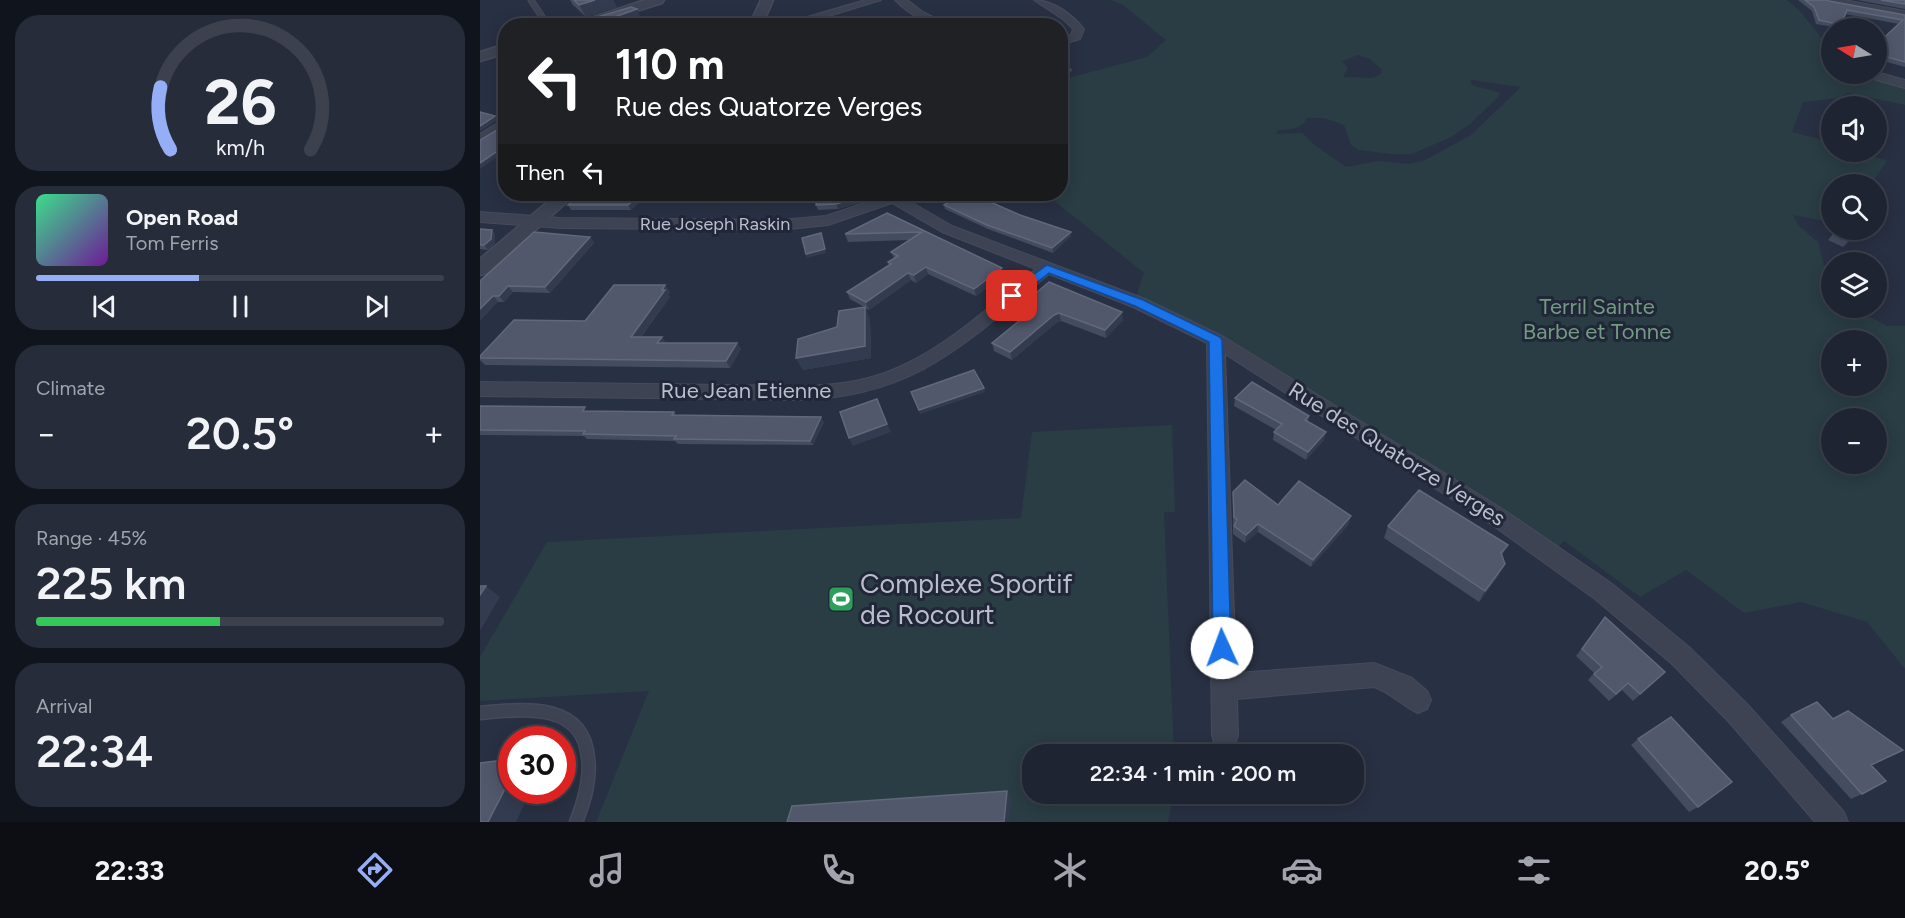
<!DOCTYPE html>
<html lang="en">
<head>
<meta charset="utf-8">
<style>
  :root { --surface:#1e2432; --page:#262c3a; --text:#f1f3f6; --muted:#a1a4ac; --line:#3c414d; --accent:#96aef5 }
  body { margin:0; font-family:Figtree,sans-serif; background:var(--page); color:var(--text); height:100vh; display:flex; flex-direction:column; font-size:22px; white-space:nowrap }
  * { box-sizing:border-box; margin:0 }
  p { font-size:20px; color:var(--muted) }
  .icon { flex:none; width:33px; height:33px; fill:none; stroke:currentColor; stroke-width:2; stroke-linecap:round; stroke-linejoin:round }
  .map { position:relative; flex:1; overflow:hidden }
  .sheet { display:flex; flex-direction:column; gap:15px; padding:15px; background:#10141c; width:480px }
  .sheet>* { flex:none }
  .guide { position:absolute; left:18px; top:18px; width:570px; height:183px; border-radius:24px; box-shadow:0 3px 15px #0003,0 0 0 2px var(--line); background:#202124; color:#fff; overflow:hidden }
  .needle { width:39px; rotate:281deg }
  .fabs { position:absolute; left:1341px; top:18px; display:grid; gap:12px }
  .fabs a { display:grid; place-items:center; width:66px; height:66px; border-radius:50%; background:var(--surface); box-shadow:0 3px 15px #0003,0 0 0 2px var(--line); font-size:30px }
  .speed { position:absolute; left:18px; top:726px; display:flex; gap:12px; font-size:30px; font-weight:700; text-align:center }
  .speed>* { display:grid; place-content:center; width:78px; height:78px; border-radius:50%; background:var(--surface); box-shadow:0 3px 15px #0003,0 0 0 2px var(--line); line-height:1 }
  .speed .limit { border:9px solid #d22; background:#fff; color:#111 }
  .pin { position:absolute; display:grid; place-items:center; width:51px; height:51px; color:#fff; margin:-26px; border-radius:12px; box-shadow:0 3px 9px #0006 }
  .me { position:absolute; width:66px; margin:-33px; rotate:358deg; stroke-linejoin:round; filter:drop-shadow(0 0 4px #0008) }
  .turn { display:flex; align-items:center; gap:21px; height:126px; padding:0 18px; font-size:27px }
  .turn .icon { width:78px; height:78px; stroke-width:2.5 }
  .turn b { display:block; font-size:42px; line-height:51px }
  .then { display:flex; align-items:center; height:57px; padding:0 18px; background:#0003; gap:12px; font-size:22px }
  .big { font-size:45px; font-weight:600; line-height:1.1 }
  .sheet .tile { flex:1; display:flex; flex-direction:column; justify-content:center; gap:9px; min-width:0; padding:0 21px; border-radius:24px; background:var(--page) }
  .sheet .dial { align-items:center; gap:0 }
  .dial svg { height:156px; overflow:visible; fill:none; stroke:var(--line); stroke-width:7; stroke-linecap:round; text-anchor:middle }
  .dial text { fill:var(--text); stroke:none }
  .song { display:flex; align-items:center; gap:18px }
  .cover { width:72px; height:72px; border-radius:9px; background:linear-gradient(135deg,hsl(150 70% 55%),hsl(280 70% 35%)) }
  .played { height:6px; border-radius:3px; background:linear-gradient(90deg,var(--accent) 40%,var(--line) 40%) }
  .keys { display:flex; justify-content:space-around; direction:ltr }
  .heat { display:flex; justify-content:space-between; align-items:center; font-size:33px; direction:ltr }
  .charge { height:9px; border-radius:4px; background:linear-gradient(90deg,#34c759 45%,var(--line) 0) }
  .trip { position:absolute; left:542px; top:744px; width:342px; height:60px; border-radius:24px; background:var(--surface); box-shadow:0 3px 15px #0003,0 0 0 2px var(--line); font-weight:600; line-height:60px; text-align:center }
  .tabs { display:flex; height:96px; justify-content:space-around; align-items:center; background:#0c0e14; color:var(--muted) }
  .tabs .icon { width:42px; height:42px }
  .tabs .selected { color:var(--accent) }
  .tabs b { font-size:27px; color:var(--text) }
  main { display:flex; flex:1; min-height:0 }
  .map>svg:first-child { display:block }
</style>
</head>
<body>
<main>
<section class="sheet">
<div class="tile dial"><svg viewBox="0 0 100 80">
<path d="M14 69A42 42 0 1 1 86 69"/>
<path d="M14 69A42 42 0 0 1 9 37" stroke="#96aef5"/>
<text x="50" y="56" font-size="32" font-weight="700">26</text>
<text x="50" y="72" font-size="11">km/h</text>
</svg></div>
<div class="tile">
<div class="song"><i class="cover"></i><div><b>Open Road</b><p>Tom Ferris</p></div></div>
<div class="played"></div>
<div class="keys"><svg class="icon" aria-label="previous" viewBox="0 0 24 24"><path d="M18 5L8 12l10 7zM5 5v14"/></svg><svg class="icon" aria-label="pause" viewBox="0 0 24 24"><path d="M8 5v14M16 5v14"/></svg><svg class="icon" aria-label="next" viewBox="0 0 24 24"><path d="M6 5l10 7-10 7zM19 5v14"/></svg></div>
</div>
<div class="tile"><p>Climate</p>
<div class="heat"><a>−</a><b class="big">20.5°</b><a>+</a></div>
</div>
<div class="tile"><p>Range · 45%</p><b class="big">225 km</b><div class="charge"></div></div>
<div class="tile"><p>Arrival</p><b class="big">22:34</b></div>
</section>
<div class="map">
<svg width="1425" height="822" viewBox="0 0 1425 822">
  <rect width="100%" height="100%" fill="#283043"/>
  <!-- green -->
  <path fill="#2a3d44" fill-rule="evenodd" d="M631,0H1307L1320,11L1351,50L1352,74H1387L1425,85V105L1368,93L1358,98L1323,102L1312,132L1351,142L1352,152H1381L1407,161L1391,184H1352L1351,222L1313,215L1318,225L1338,242L1347,276L1339,288L1351,295L1352,308H1373L1407,326H1425V669L1387,622L1321,602L1264,613L1206,570L1160,597L1084,541L1071,554L656,297L664,273L566,194H580L581,80L667,57L686,40L643,5ZM878,55L890,59L902,70L901,74L893,78L863,77L868,68L862,61ZM991,80L1041,87L991,135L943,161L929,164L898,161L866,167L832,143L822,133L797,134V131C809,128 821,131 827,118H844L864,125L871,145L878,150L911,154H932L971,137L989,125L1019,96L1020,93C1010,89 1001,89 991,84ZM1352,340H1396V386H1352ZM1352,418H1396V464H1352Z
    M692,425L695,512H684L694,754H552V794H694L688,822H116L169,691L0,701V657L67,542L541,518L552,432Z"/>
  <g fill="none" stroke-linecap="round" stroke-linejoin="round">
    <defs>
      <path id="service-far1" d="M51,0L68,26"/>
      <path id="service" d="M0,713C43,709 103,701 108,758C111,780 104,802 96,822"/>
      <path id="minor" d="M385,0H401L316,26H297Z
        M415,0H427L443,12L470,26C449,26 430,15 415,0Z
        M554,0C573,0 592,14 604,29L600,39L580,45V38L591,35L593,29L584,20Z
        M1342,0H1364L1425,11V17L1347,3Z
        M580,66L589,68L591,70L589,72L580,73Z
        M1400,73L1425,80V88L1396,80V74Z
        M26,118V128L0,144V134Z
        M400,194H417L472,226L665,299L742,336L1024,510L1131,583L1209,647L1267,704L1364,812L1368,822H1335L1249,722L1191,663L1115,599L1008,522L745,354L756,673L894,663L932,678L947,691L951,700L947,709L938,713C922,706 912,693 894,687L757,699L758,735L755,745L745,748L735,745L732,735L727,343L653,307L569,274C484,345 433,398 315,400L0,396V382L315,386C341,386 367,384 392,377C455,359 506,309 556,269L462,232L412,203L348,225L300,230L80,228L0,222V212L80,218L300,220L346,216L402,197Z"/>
      <path id="tertiary" d="M165,0H184L182,3L108,26H87Z
        M281,0H293L282,26H269Z
        M26,44V53L0,61V52Z
        M77,194H96L7,273L0,275V259Z"/>
    </defs>
    <!-- service-far1 casing -->
    <use href="#service-far1" stroke="#464b5c" stroke-width="7"/>
    <!-- service casing -->
    <use href="#service" stroke="#464b5c" stroke-width="15"/>
    <!-- minor casing -->
    <use href="#minor" stroke="#464b5c" stroke-width="2"/>
    <!-- tertiary casing -->
    <use href="#tertiary" stroke="#464b5c" stroke-width="3"/>
    <!-- service-far1 -->
    <use href="#service-far1" stroke="#3d4352" stroke-width="5"/>
    <!-- service -->
    <use href="#service" stroke="#3d4352" stroke-width="12"/>
    <!-- minor -->
    <use href="#minor" fill="#3d4352" fill-rule="evenodd"/>
    <!-- tertiary -->
    <use href="#tertiary" fill="#3d4352" fill-rule="evenodd"/>
  </g>
  <!-- wall -->
  <path fill="#444c60" d="M90,0H133L137,7L106,17L93,5Z
    M1318,0H1347L1349,1L1425,15V67L1396,59V45L1419,24L1365,14L1359,28L1336,24L1332,11Z
    M1377,0H1425V9Z
    M101,194H169L151,210H91L88,205Z
    M462,194H492L540,215L591,232V236L573,253L508,229L465,209L464,205L470,201Z
    M379,203L358,209L338,210L336,205Z
    M407,213L524,275L496,296L448,274L436,283L431,280L389,310L385,308L390,319L391,358L323,370L316,358L384,307L370,299L367,292L409,265L408,262L414,258L411,252L430,240L368,242L365,234Z
    M0,229L12,230L15,235V243L8,250L0,249Z
    M1356,230H1382L1380,233L1363,247L1348,240Z
    M110,237L114,243L70,293L33,292L24,302H18L0,281Z
    M185,285L190,292L188,294L190,297L161,337H182L186,343L261,349L250,368L5,365L0,360V356L105,321Z
    M544,303L643,320L626,338L581,321L576,323L532,360L514,351L512,343L549,312L545,311Z
    M755,398L829,416L828,422L844,440L826,460L793,440L794,432L796,430L754,406Z
    M0,406L108,411L194,412L196,415L344,422L333,445L198,444L195,441L107,439L104,436L0,435Z
    M753,492L798,505L869,524L831,567L778,532L765,543L753,534Z
    M908,526L1028,545L1022,555L1019,575L999,602L904,538Z
    M1125,617L1185,672L1153,701L1142,690L1129,701L1108,680L1114,673L1096,656Z
    M1311,715L1391,765L1382,794L1371,799L1301,722Z
    M1158,739L1218,807L1209,812L1151,745Z"/>
  <!-- shaded-wall -->
  <path fill="#333b50" d="M115,0H133L137,7L106,17L99,5Z
    M157,9L160,16L134,26H117L115,24Z
    M15,116L18,120L0,131V126Z
    M26,145V151L0,169V163Z
    M161,194H169L151,210L148,205Z
    M377,198L379,203L358,209L356,204Z
    M12,230L15,235V243L8,250L4,245Z
    M1381,230H1382L1380,233L1363,247L1370,239Z
    M591,232V236L573,253L572,248Z
    M341,233L346,253L327,258L326,254Z
    M110,237L114,243L70,293L65,287Z
    M446,267L448,274L436,283L434,275Z
    M522,268L524,275L496,296L494,289Z
    M428,273L431,280L389,310L386,302Z
    M185,285L190,292L188,294L190,297L156,343L151,337Z
    M28,286L33,292L24,302L19,296Z
    M13,296L18,302L0,321V309Z
    M385,307L390,319L391,358L323,370L316,358Z
    M642,312L643,320L626,338L625,330Z
    M579,313L581,321L576,323L532,360L530,352L574,315Z
    M182,337L187,344L177,343Z
    M257,343L261,349L250,368L246,361Z
    M504,388L505,392L440,414L439,410Z
    M397,399L411,432L373,446L369,438Z
    M341,417L344,422L333,445L330,441Z
    M846,432L844,440L826,460L828,452Z
    M871,516L869,524L831,567L833,560Z
    M778,524V532L765,543L766,535Z
    M1025,564L1019,575L999,602L1005,591Z
    M6,586L20,597L0,631V595Z
    M32,775V790H51L36,822H8Z
    M527,791L531,799L529,822H524Z"/>
  <!-- building -->
  <path fill="#51586c" stroke="#61687b" stroke-width="1.5" d="M94,0H115L99,5Z
    M1325,0H1347L1349,1L1425,15V62L1396,54V45L1423,20L1367,10L1361,25L1339,20L1334,7Z
    M1401,0H1425V4Z
    M151,7L157,9L115,24L111,19Z
    M26,49V61L21,50Z
    M0,112L15,116L0,126Z
    M26,119V145L0,163V140L24,126Z
    M101,194H161L148,205H88Z
    M337,194H374L377,198L356,204L336,205Z
    M465,194H492L540,215L591,232L572,248L507,225L464,205L472,200Z
    M407,213L522,268L494,289L446,267L434,275L428,273L386,302L367,292L411,264L408,262L418,256L411,252L442,232L365,234Z
    M0,229L12,230L11,239L4,245H0Z
    M1356,230H1381L1370,239L1354,232Z
    M54,232L110,237L65,287L28,286L19,296H13L0,309V281Z
    M341,233L345,249L326,254L322,238Z
    M569,282L642,312L625,330L579,313L574,315L530,352L512,343L555,308L544,303Z
    M134,285H185L182,290H185L151,337H182L177,343H257L246,361L0,358V356L34,320L105,321Z
    M385,307V346L316,358L318,339L357,327L359,311Z
    M494,370L504,388L439,410L431,392Z
    M772,382L829,416L825,420L846,432L828,452L794,432L802,424L755,398Z
    M397,399L407,424L369,438L360,412Z
    M0,406L105,407L103,411L194,412L192,415L341,417L330,441L194,439L196,436L103,434L105,431L0,430Z
    M765,480L798,505L819,481L871,516L833,560L778,524L766,535L754,526L757,520L754,517L753,492Z
    M939,490L1028,545L1021,553L1025,564L1005,591L908,526Z
    M0,586H6L0,595Z
    M1125,617L1185,672L1160,694L1148,683L1136,694L1114,674L1122,667L1102,649Z
    M1337,702L1353,719L1368,711L1423,750L1391,765L1406,781L1382,794L1311,715Z
    M1191,717L1252,782L1218,807L1158,739Z
    M32,759V775L8,822H0V763Z
    M527,791L524,822H307L312,806Z"/>
  <!-- route -->
  <path fill="#1a73e8" stroke="#114b97" stroke-width="1.5" d="M567,265L663,300L740,337L742,340L751,648L748,654L742,656L736,654L733,648L729,342L655,306L569,273L537,298H528V293Z"/>
  <!-- icons -->
  <defs>
    <symbol id="stadium-square" viewBox="-11 -11 22 22"><rect x="-9" y="-9" width="18" height="18" rx="4" fill="#2e9e5b" stroke="#212738"/><path d="M0-5a6.5 5 0 1 0 0 10a6.5 5 0 1 0 0-10ZM-3.5-1.8h7v3.6h-7Z" fill="#fff"/></symbol>
  </defs>
  <g fill-rule="evenodd">
    <use href="#stadium-square" x="346" y="584" width="30" height="30"/>
  </g>
  <g text-anchor="middle" dominant-baseline="central" stroke-width="6" stroke-linejoin="round" paint-order="stroke">
    <!-- far-street labels -->
    <g font-size="18" fill="#babecc" stroke="#212738">
      <text x="235" y="224">Rue Joseph Raskin</text>
    </g>
    <!-- park labels -->
    <g font-size="22" fill="#729c81" stroke="#212738">
      <text x="1117" y="306">Terril Sainte<tspan x="1117" dy="25">Barbe et Tonne</tspan></text>
    </g>
    <!-- street labels -->
    <g font-size="22" fill="#babecc" stroke="#212738">
      <text x="266" y="390">Rue Jean Etienne</text>
      <text transform="translate(917 454) rotate(32)">Rue des Quatorze Verges</text>
    </g>
    <!-- near-poi labels -->
    <g font-size="27" fill="#babecc" stroke="#212738" text-anchor="start">
      <text x="380" y="583">Complexe Sportif<tspan x="380" dy="31">de Rocourt</tspan></text>
    </g>
  </g>
</svg>
<div class="fabs">
<a><svg class="needle" viewBox="-14 -14 28 28"><path d="M0-13l5 13h-10z" fill="#e53935"/><path d="M0 13l5-13h-10z" fill="#a1a4ac"/></svg></a>
<a><svg class="icon" aria-label="sound" viewBox="0 0 24 24"><path d="M4 9h4l5-4v14l-5-4H4zM17 9q2 3 0 6"/></svg></a>
<a><svg class="icon" aria-label="search" viewBox="0 0 24 24"><circle cx="10" cy="10" r="6"/><path d="M15 15l6 6"/></svg></a>
<a><svg class="icon" aria-label="layers" viewBox="0 0 24 24"><path d="M12 4l9 5-9 5-9-5zM3 14l9 5 9-5"/></svg></a>
<a>+</a>
<a>−</a>
</div>
<div class="speed"><div class="limit">30</div></div>
<div class="pin" style="left:532px;top:296px;background:#d93025"><svg class="icon" aria-label="arrive" viewBox="0 0 24 24"><path d="M6 21V4h12l-3 4 3 4H6"/></svg></div>
<svg class="me" style="left:742px;top:648px" viewBox="-20 -20 40 40"><circle r="19" fill="#fff"/><path d="M0-13L10 11 0 6-10 11z" fill="#1a73e8"/></svg>
<div class="trip">22:34 · 1 min · 200 m</div>
<div class="guide">
<div class="turn"><svg class="icon" aria-label="left" viewBox="0 0 24 24"><path d="M17 20v-9H6M10 6l-5 5 5 5"/></svg><div><b>110 m</b>Rue des Quatorze Verges</div></div>
<div class="then">Then<svg class="icon" aria-label="left" viewBox="0 0 24 24"><path d="M17 20v-9H6M10 6l-5 5 5 5"/></svg></div>
</div>
</div>
</main>
<nav class="tabs">
<b>22:33</b>
<svg class="icon selected" aria-label="directions" viewBox="0 0 24 24"><path d="M12 3l9 9-9 9-9-9zM9 14v-3h6M13 9l2 2-2 2"/></svg>
<svg class="icon" aria-label="music" viewBox="0 0 24 24"><path d="M9 18V5l10-2v13"/><circle cx="6" cy="18" r="3"/><circle cx="16" cy="16" r="3"/></svg>
<svg class="icon" aria-label="phone" viewBox="0 0 24 24"><path d="M5 4h4l2 5-3 2q2 4 5 5l2-3 5 2v4C11 20 4 13 5 4z"/></svg>
<svg class="icon" aria-label="climate" viewBox="0 0 24 24"><path d="M12 3v18M4 7l16 10M4 17L20 7"/></svg>
<svg class="icon" aria-label="car" viewBox="0 0 24 24"><path d="M5 17H2v-5l4-1 3-4h7l3 4 3 1v5h-3M9 17h6M6 11h13"/><circle cx="7" cy="17" r="2"/><circle cx="17" cy="17" r="2"/></svg>
<svg class="icon" aria-label="filters" viewBox="0 0 24 24"><path d="M4 7h16M4 17h16"/><circle cx="9" cy="7" r="2"/><circle cx="15" cy="17" r="2"/></svg>
<b>20.5°</b>
</nav>
</body>
</html>
